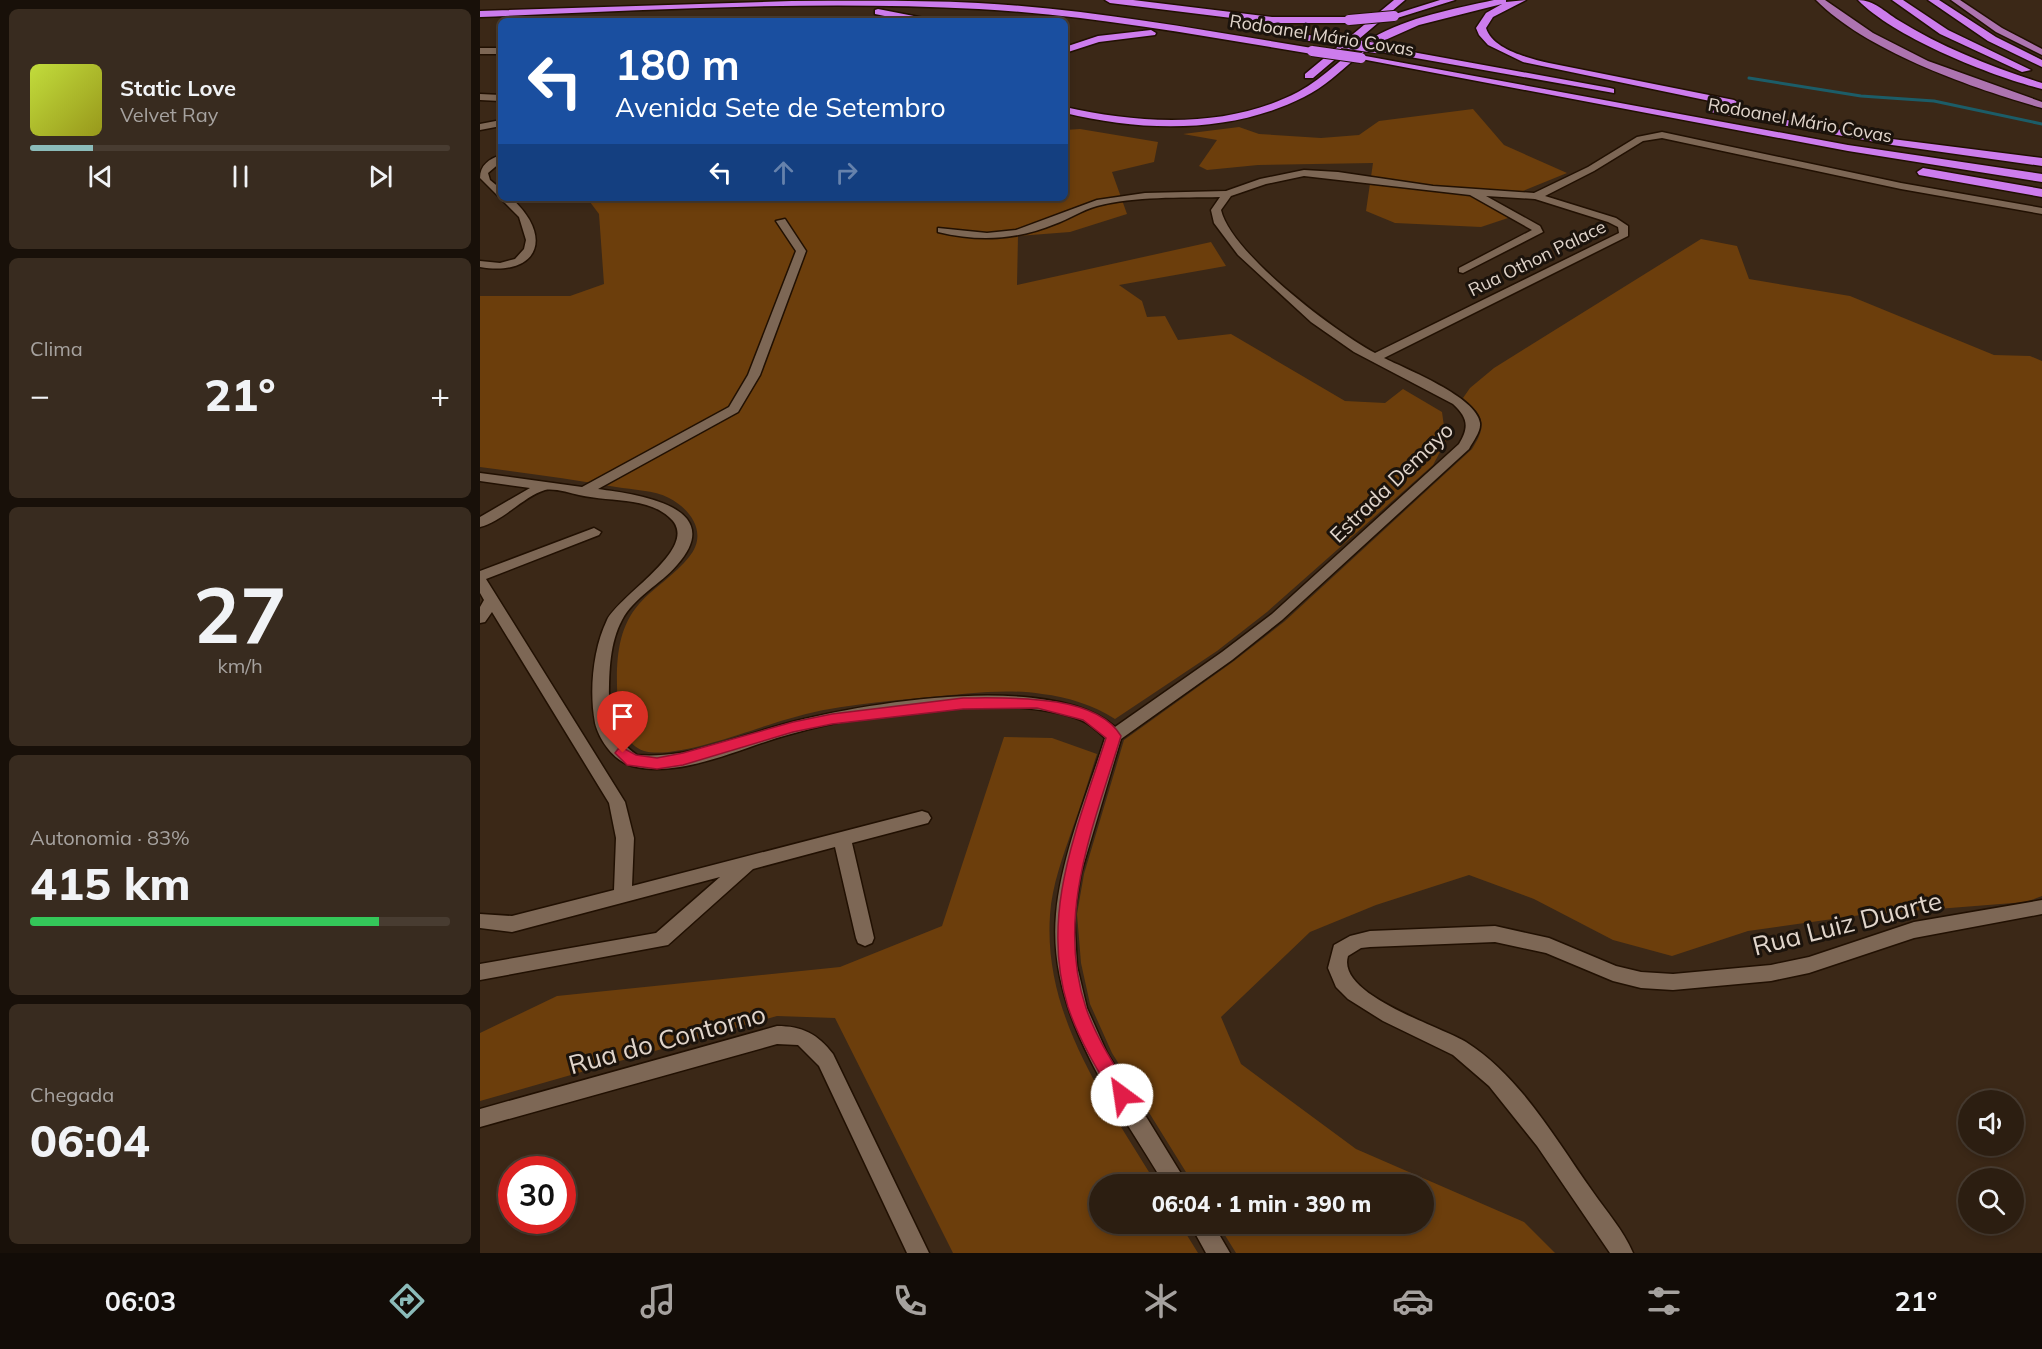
<!DOCTYPE html>
<html lang="pt">
<head>
<meta charset="utf-8">
<style>
  :root { --surface:#2c1e11; --page:#382b1f; --text:#f1f3f6; --muted:#a6a29f; --line:#483c31; --accent:#8bbbb9 }
  body { margin:0; font-family:Mulish,sans-serif; background:var(--page); color:var(--text); height:100vh; display:flex; flex-direction:column; font-size:22px; white-space:nowrap }
  * { box-sizing:border-box; margin:0 }
  p { font-size:20px; color:var(--muted) }
  .icon { flex:none; width:33px; height:33px; fill:none; stroke:currentColor; stroke-width:2; stroke-linecap:round; stroke-linejoin:round }
  .map { position:relative; flex:1; overflow:hidden }
  .side { display:flex; flex-direction:column; gap:9px; padding:9px; background:#181009; width:480px }
  .side>* { flex:none }
  .banner { position:absolute; left:18px; top:18px; width:570px; height:183px; border-radius:9px; box-shadow:0 3px 9px #0003,0 0 0 2px var(--line); background:#1a4fa0; color:#fff; overflow:hidden }
  .tools { position:absolute; left:1478px; top:1090px; display:grid; gap:12px }
  .tools a { display:grid; place-items:center; width:66px; height:66px; border-radius:50%; background:var(--surface); box-shadow:0 3px 9px #0003,0 0 0 2px var(--line); font-size:30px }
  .speed { position:absolute; left:18px; top:1156px; display:flex; gap:12px; font-size:30px; font-weight:700; text-align:center }
  .speed>* { display:grid; place-content:center; width:78px; height:78px; border-radius:50%; background:var(--surface); box-shadow:0 3px 9px #0003,0 0 0 2px var(--line); line-height:1 }
  .speed .limit { border:9px solid #d22; background:#fff; color:#111 }
  .pin { position:absolute; display:grid; place-items:center; width:51px; height:51px; color:#fff; margin:-62px -26px; border-radius:50% 50% 50% 0; rotate:-45deg; box-shadow:0 0 6px #0007 }
  .pin .icon { rotate:45deg }
  .me { position:absolute; width:66px; margin:-33px; rotate:329deg; stroke-linejoin:round; filter:drop-shadow(0 0 4px #0008) }
  .turn { display:flex; align-items:center; gap:21px; height:126px; padding:0 18px; font-size:27px }
  .turn .icon { width:78px; height:78px; stroke-width:2.5 }
  .turn b { display:block; font-size:42px; line-height:51px }
  .lanes { display:flex; align-items:center; height:57px; padding:0 18px; background:#0003; justify-content:center; gap:30px; direction:ltr }
  .lanes .off { opacity:.35 }
  .big { font-size:45px; font-weight:800; line-height:1.1 }
  .side .tile { flex:1; display:flex; flex-direction:column; justify-content:center; gap:9px; min-width:0; padding:0 21px; border-radius:9px; background:var(--page) }
  .side .dial { align-items:center; gap:0 }
  .dial b { font-size:78px; line-height:1 }
  .song { display:flex; align-items:center; gap:18px }
  .cover { width:72px; height:72px; border-radius:9px; background:linear-gradient(135deg,hsl(70 70% 55%),hsl(60 70% 35%)) }
  .played { height:6px; border-radius:3px; background:linear-gradient(90deg,var(--accent) 15%,var(--line) 15%) }
  .keys { display:flex; justify-content:space-around; direction:ltr }
  .heat { display:flex; justify-content:space-between; align-items:center; font-size:33px; direction:ltr }
  .charge { height:9px; border-radius:4px; background:linear-gradient(90deg,#34c759 83%,var(--line) 0) }
  .trip { position:absolute; left:609px; top:1174px; width:345px; height:60px; border-radius:30px; background:var(--surface); box-shadow:0 3px 9px #0003,0 0 0 2px var(--line); font-weight:800; line-height:60px; text-align:center }
  .tab-bar { display:flex; height:96px; justify-content:space-around; align-items:center; background:#120c07; color:var(--muted) }
  .tab-bar .icon { width:42px; height:42px }
  .tab-bar .on { color:var(--accent) }
  .tab-bar b { font-size:27px; color:var(--text) }
  main { display:flex; flex:1; min-height:0 }
  .map>svg:first-child { display:block }
</style>
</head>
<body>
<main>
<section class="side">
<div class="tile">
<div class="song"><i class="cover"></i><div><b>Static Love</b><p>Velvet Ray</p></div></div>
<div class="played"></div>
<div class="keys"><svg class="icon" aria-label="previous" viewBox="0 0 24 24"><path d="M18 5L8 12l10 7zM5 5v14"/></svg><svg class="icon" aria-label="pause" viewBox="0 0 24 24"><path d="M8 5v14M16 5v14"/></svg><svg class="icon" aria-label="next" viewBox="0 0 24 24"><path d="M6 5l10 7-10 7zM19 5v14"/></svg></div>
</div>
<div class="tile"><p>Clima</p>
<div class="heat"><a>−</a><b class="big">21°</b><a>+</a></div>
</div>
<div class="tile dial"><b>27</b><p>km/h</p></div>
<div class="tile"><p>Autonomia · 83%</p><b class="big">415 km</b><div class="charge"></div></div>
<div class="tile"><p>Chegada</p><b class="big">06:04</b></div>
</section>
<div class="map">
<svg width="1562" height="1253" viewBox="0 0 1562 1253">
  <rect width="100%" height="100%" fill="#3b2817"/>
  <!-- green -->
  <path fill="#6c3e0c" d="M993,109L1024,145L1087,173L1043,191L1000,192L1031,217L1001,227L915,223L886,211L893,163L778,165L727,170L719,166L737,140L703,134L759,127L779,134L841,138L879,135L899,121Z
    M600,129L678,142L674,162L632,172L647,214L590,232L538,236L537,285L731,242L746,266L639,285L662,301L667,317L685,316L698,340L751,334L865,401L905,403L923,389L962,412L966,441L953,465L787,612L737,651L635,719C613,705 588,697 562,694C525,688 485,694 449,697C402,702 353,705 308,719C275,728 196,760 164,751C146,745 140,724 138,707C136,673 134,632 159,604C174,587 195,575 209,557C228,534 212,510 189,498C174,490 153,490 136,487C91,479 46,473 0,467V296H90L124,284L119,214L107,198H585V130Z
    M1221,239L1257,246L1269,279L1370,296L1514,355L1550,356L1562,361V896L1546,902L1381,915L1268,931L1192,956L1133,940L1054,899L989,875L896,905L830,932L741,1017L761,1064L876,1149L1044,1222L1075,1253H756L738,1224H944V1185H714L632,1053L610,1004L601,963L597,914L604,874L644,740L754,661L805,621L992,449C1007,425 1005,417 983,398L990,388L1014,368Z
    M524,737L572,738L617,754C609,778 602,803 593,827C583,856 572,885 570,915C563,1017 627,1102 677,1185H620V1224H700L718,1253H473L355,1018L297,1016L0,1101V1033L77,996L360,967L462,926Z"/>
  <g fill="none" stroke-linecap="round" stroke-linejoin="round">
    <!-- stream -->
    <path stroke="#1c5d68" stroke-width="3" d="M1269,78L1381,96L1454,101L1562,124"/>
    <defs>
      <path id="minor" d="M0,48H21V54H0Z
        M0,94L21,95V101L0,100Z
        M21,120V126L0,130V124Z
        M1182,132L1421,183L1562,208V214L1421,189L1182,138L1163,141L1114,171L1065,196L1136,218L1148,226V236L904,358C926,369 997,397 1000,423C1001,432 993,441 989,449L802,620L752,660L641,739L601,873L594,915L597,966L607,1008L627,1053L708,1185H685C636,1103 567,1015 576,914C581,857 608,792 625,738C618,731 611,724 601,720C529,692 386,713 311,734C264,746 202,779 152,766C134,761 119,740 115,723C109,691 113,649 127,620C141,593 224,546 189,517C179,508 166,504 153,502C135,499 116,499 99,495C90,493 74,488 65,490C44,496 22,522 0,527V517L50,488L0,481V473L102,487L249,407L268,375L316,251L296,221L305,219L326,251L280,375L258,412L118,489C155,494 249,506 197,565C181,584 154,597 142,620C130,642 129,671 129,696C129,722 135,740 157,755C214,759 262,734 316,721C393,702 571,672 635,727L742,652L792,614L979,444C990,426 987,417 973,404L874,352L831,322L758,255L734,223L731,210L740,197C699,198 656,196 617,206C602,210 589,219 575,224C536,240 499,242 458,232V228L507,233L536,230L617,200L665,193L746,191L780,179L824,170L858,172L953,186L1054,193L1108,167L1157,137ZM824,176L990,195L1052,230L979,268V272L983,273L1063,232L1060,226L1006,196L1055,199L1128,222L1138,227L1139,233L895,353C855,332 751,253 741,210L751,196L786,184Z
        M21,155V162L8,173L10,180L21,189V198H31C74,236 59,277 0,267V261L20,263L35,259L44,249L46,240L39,217L0,178C0,165 9,159 21,155Z
        M114,528L121,532L119,535L6,579L145,802L154,838L152,886L442,811L448,813L451,818L448,823L372,843L394,938L392,943L385,946L378,943L376,938L355,847L273,869L188,945L0,980V964L176,933L240,877L32,932L0,928V914L32,916L134,890L136,838L129,803L12,612L5,622L0,623V607L4,600L0,593V571Z
        M1562,900V914L1434,938L1329,973L1291,981L1193,990L1161,988L1133,981L1066,953L1015,942L890,947L881,948L868,956C856,995 960,1026 986,1042C1041,1077 1076,1140 1113,1192C1127,1212 1143,1230 1153,1253H1130L1057,1146L1009,1086L973,1055L903,1021L868,999L856,987L848,968L854,945L870,936L890,931L1015,926L1069,938L1136,966L1161,972L1193,974L1291,965L1329,957L1434,922Z
        M297,1026C322,1026 338,1034 353,1054L449,1253H427L339,1066L318,1045L297,1044L0,1127V1109Z
        M710,1224H733L750,1253H726Z"/>
      <path id="major" d="M1336,0H1345L1393,33L1448,61L1562,102V108C1494,89 1386,51 1336,0Z
        M1471,0H1480L1522,28L1562,49V55L1516,32Z"/>
      <path id="highway" d="M625,0H653L792,17H869L874,20L869,23H792L630,3Z
        M914,0H925L833,78H825V74Z
        M960,0H975L914,19L909,16Z
        M1014,0H1026V2L1046,0L1013,17L1006,28C1013,50 1049,58 1069,63L1254,100L1259,103L1254,106L1043,62L1008,45L999,35L996,28L1006,13L1022,4L939,25L894,45L1130,88L1134,89V93L896,51L891,47L880,55L1368,145L1562,174V182L1368,151L876,58C860,72 844,87 824,97C751,134 663,132 585,113V107C660,124 747,129 818,92C845,78 865,53 892,38C929,17 973,9 1014,0Z
        M1378,0C1394,0 1405,12 1418,20C1463,48 1512,67 1562,83V89C1511,76 1415,38 1378,0Z
        M1412,0H1423L1468,30L1551,70L1542,72L1460,34Z
        M1448,0H1459L1516,37L1562,60V67L1508,41Z
        M312,1C374,1 436,0 498,3C610,9 722,30 832,48L837,51L832,54C722,36 611,15 499,9C333,0 166,10 0,17V11Z
        M398,9L444,18L449,21H429L395,14V10Z
        M671,30L676,33L675,35L619,42L585,53V47L618,36Z
        M815,33L849,38L854,41L849,44L811,38L810,36Z
        M1234,107L1412,139L1562,158V166L1412,145L1230,112L1229,110Z
        M1443,168L1562,189V197L1439,175L1437,172Z"/>
    </defs>
    <!-- minor casing -->
    <use href="#minor" stroke="#211002" stroke-width="3"/>
    <!-- major casing -->
    <use href="#major" stroke="#211002" stroke-width="3"/>
    <!-- highway casing -->
    <use href="#highway" stroke="#211002" stroke-width="3"/>
    <!-- minor -->
    <use href="#minor" fill="#7d6755" fill-rule="evenodd"/>
    <!-- major -->
    <use href="#major" fill="#ad74b0" fill-rule="evenodd"/>
    <!-- highway -->
    <use href="#highway" fill="#cd7ced" fill-rule="evenodd"/>
    <defs>
      <path id="highway-bridge" d="M869,20L914,16
        M862,43L896,48
        M832,51L881,58"/>
    </defs>
    <!-- highway-bridge casing -->
    <use href="#highway-bridge" stroke="#211002" stroke-width="12" stroke-linecap="butt"/>
    <!-- highway-bridge -->
    <use href="#highway-bridge" stroke="#cd7ced" stroke-width="10"/>
  </g>
  <!-- route -->
  <path fill="#e11d48" stroke="#92132f" stroke-width="1.5" d="M483,698C527,698 615,693 641,736C614,825 575,915 606,1008C616,1037 633,1063 649,1089L651,1095L649,1101L642,1103L636,1101C618,1071 599,1040 588,1007C559,913 598,827 626,738L603,720L557,708L483,709L352,724L313,732L203,765L177,769L147,765L135,753L138,749L143,748L156,755L177,758L203,753L313,722L352,714Z"/>
  <g text-anchor="middle" dominant-baseline="central" stroke-width="6" stroke-linejoin="round" paint-order="stroke">
    <!-- far-street labels -->
    <g font-size="18" fill="#e1d5cb" stroke="#1b130c">
      <text transform="translate(842 35) rotate(9)">Rodoanel Mário Covas</text>
      <text transform="translate(1320 120) rotate(10)">Rodoanel Mário Covas</text>
      <text transform="translate(1057 258) rotate(-26)">Rua Othon Palace</text>
    </g>
    <!-- street labels -->
    <g font-size="21" fill="#e1d5cb" stroke="#1b130c">
      <text transform="translate(911 482) rotate(-44)">Estrada Demayo</text>
    </g>
    <!-- near-street labels -->
    <g font-size="26" fill="#e1d5cb" stroke="#1b130c">
      <text transform="translate(1367 923) rotate(-14)">Rua Luiz Duarte</text>
      <text transform="translate(187 1039) rotate(-15)">Rua do Contorno</text>
    </g>
  </g>
</svg>
<div class="tools">
<a><svg class="icon" aria-label="sound" viewBox="0 0 24 24"><path d="M4 9h4l5-4v14l-5-4H4zM17 9q2 3 0 6"/></svg></a>
<a><svg class="icon" aria-label="search" viewBox="0 0 24 24"><circle cx="10" cy="10" r="6"/><path d="M15 15l6 6"/></svg></a>
</div>
<div class="speed"><div class="limit">30</div></div>
<div class="pin" style="left:143px;top:753px;background:#d93025"><svg class="icon" aria-label="arrive" viewBox="0 0 24 24"><path d="M6 21V4h12l-3 4 3 4H6"/></svg></div>
<svg class="me" style="left:642px;top:1095px" viewBox="-20 -20 40 40"><circle r="19" fill="#fff"/><path d="M0-13L10 11 0 6-10 11z" fill="#e11d48"/></svg>
<div class="trip">06:04 · 1 min · 390 m</div>
<div class="banner">
<div class="turn"><svg class="icon" aria-label="left" viewBox="0 0 24 24"><path d="M17 20v-9H6M10 6l-5 5 5 5"/></svg><div><b>180 m</b>Avenida Sete de Setembro</div></div>
<div class="lanes"><svg class="icon" aria-label="left" viewBox="0 0 24 24"><path d="M17 20v-9H6M10 6l-5 5 5 5"/></svg><svg class="icon off" aria-label="ahead" viewBox="0 0 24 24"><path d="M12 20V5M6 11l6-6 6 6"/></svg><svg class="icon off" aria-label="right" viewBox="0 0 24 24"><path d="M7 20v-9h11M14 6l5 5-5 5"/></svg></div>
</div>
</div>
</main>
<nav class="tab-bar">
<b>06:03</b>
<svg class="icon on" aria-label="directions" viewBox="0 0 24 24"><path d="M12 3l9 9-9 9-9-9zM9 14v-3h6M13 9l2 2-2 2"/></svg>
<svg class="icon" aria-label="music" viewBox="0 0 24 24"><path d="M9 18V5l10-2v13"/><circle cx="6" cy="18" r="3"/><circle cx="16" cy="16" r="3"/></svg>
<svg class="icon" aria-label="phone" viewBox="0 0 24 24"><path d="M5 4h4l2 5-3 2q2 4 5 5l2-3 5 2v4C11 20 4 13 5 4z"/></svg>
<svg class="icon" aria-label="climate" viewBox="0 0 24 24"><path d="M12 3v18M4 7l16 10M4 17L20 7"/></svg>
<svg class="icon" aria-label="car" viewBox="0 0 24 24"><path d="M5 17H2v-5l4-1 3-4h7l3 4 3 1v5h-3M9 17h6M6 11h13"/><circle cx="7" cy="17" r="2"/><circle cx="17" cy="17" r="2"/></svg>
<svg class="icon" aria-label="filters" viewBox="0 0 24 24"><path d="M4 7h16M4 17h16"/><circle cx="9" cy="7" r="2"/><circle cx="15" cy="17" r="2"/></svg>
<b>21°</b>
</nav>
</body>
</html>
